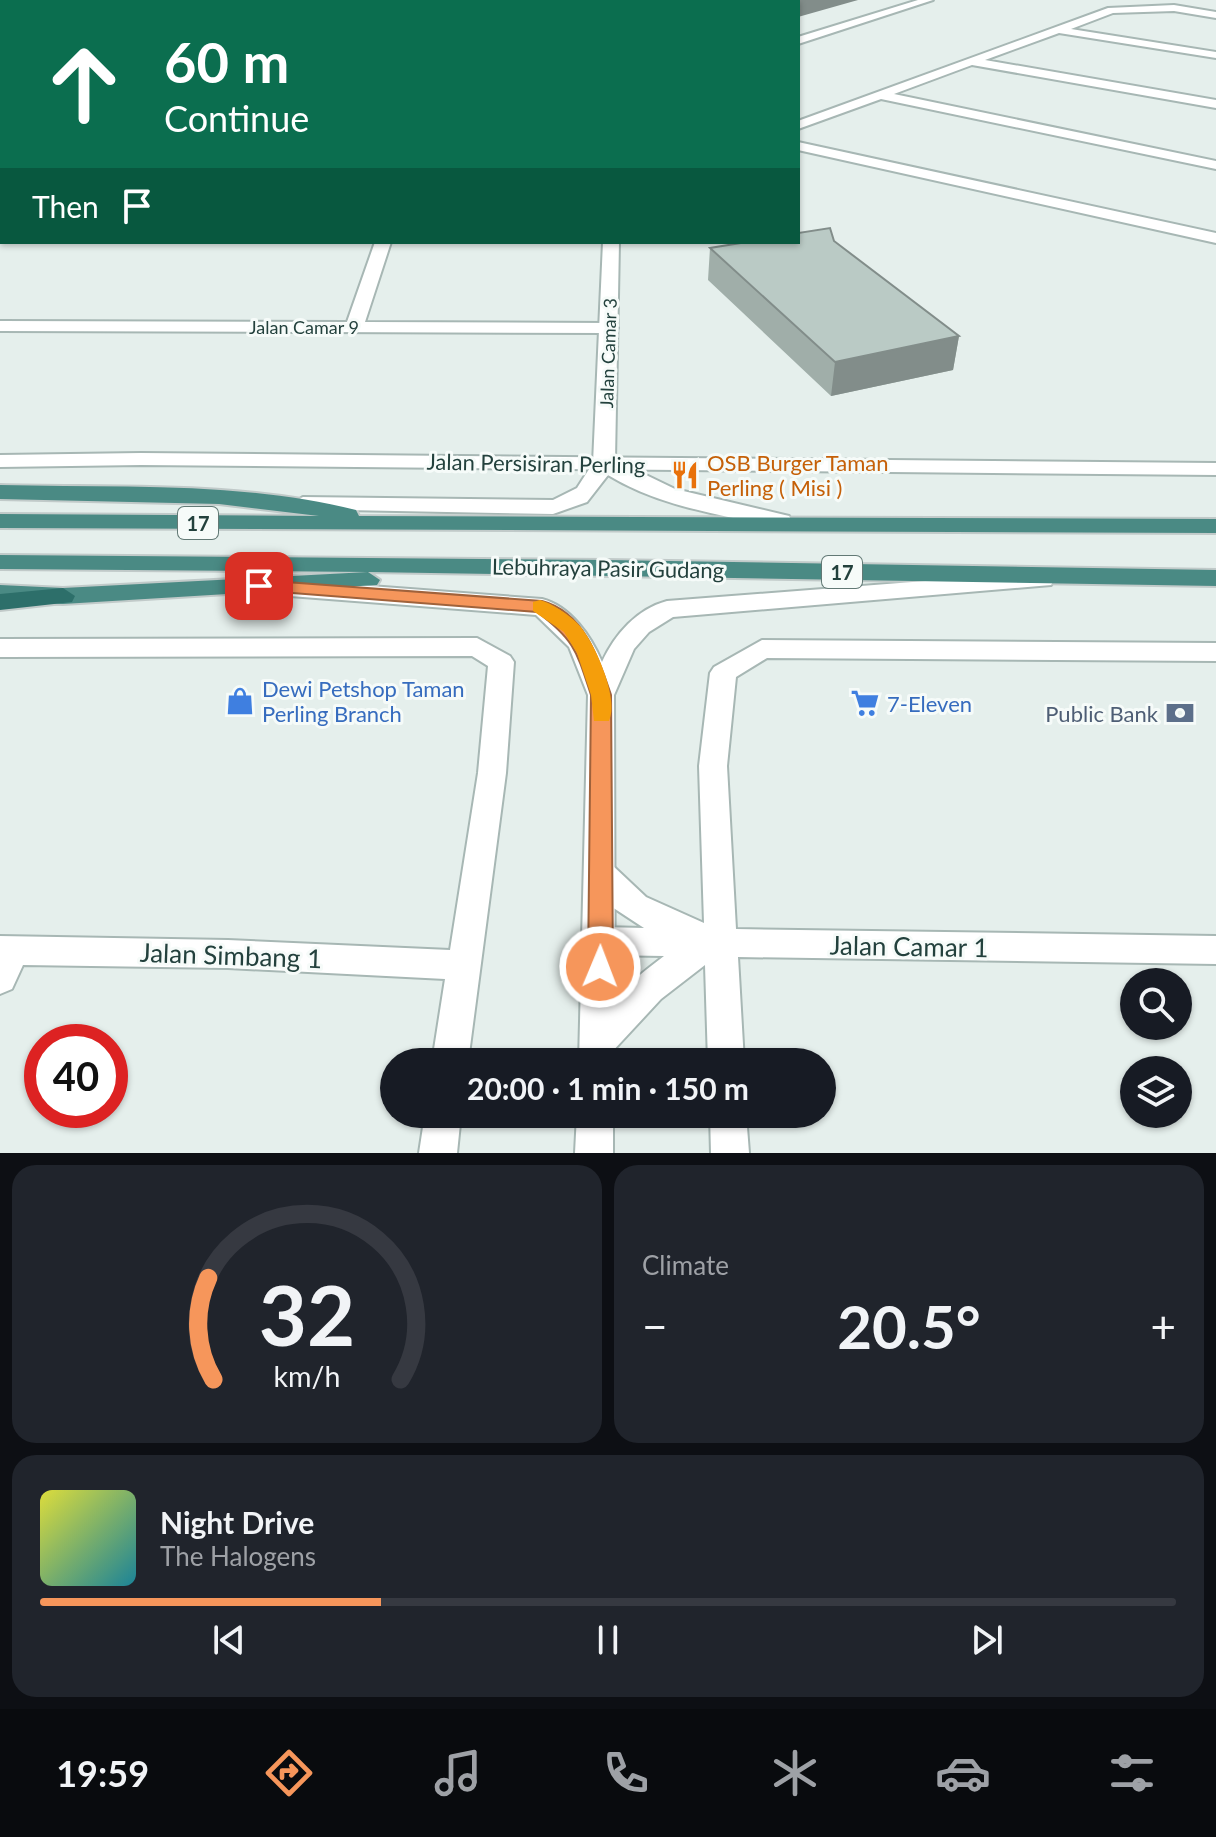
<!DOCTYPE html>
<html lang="en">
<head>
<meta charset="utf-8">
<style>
  :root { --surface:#171b24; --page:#20242c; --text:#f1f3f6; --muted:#9ea1a6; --line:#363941; --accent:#f6965b }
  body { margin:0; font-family:Lato,sans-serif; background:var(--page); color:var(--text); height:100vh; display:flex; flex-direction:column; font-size:30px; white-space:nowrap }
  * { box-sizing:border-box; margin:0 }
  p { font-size:26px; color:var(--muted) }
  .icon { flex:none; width:44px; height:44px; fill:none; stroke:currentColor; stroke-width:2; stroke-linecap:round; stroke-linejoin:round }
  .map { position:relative; height:1153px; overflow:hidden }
  .drawer { display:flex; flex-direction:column; gap:12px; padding:12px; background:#0d0f14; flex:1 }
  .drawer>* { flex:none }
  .guide { position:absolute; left:0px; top:0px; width:800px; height:244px; box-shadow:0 2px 6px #0004; background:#0b6e4f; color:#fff; overflow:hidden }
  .buttons { position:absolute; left:1120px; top:968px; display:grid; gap:16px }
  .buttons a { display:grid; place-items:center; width:72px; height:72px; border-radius:50%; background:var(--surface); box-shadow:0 2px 6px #0004; font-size:40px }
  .speed { position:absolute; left:24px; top:1024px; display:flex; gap:16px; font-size:40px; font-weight:700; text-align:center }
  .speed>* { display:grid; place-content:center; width:104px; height:104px; border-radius:50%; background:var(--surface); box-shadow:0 2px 6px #0004; line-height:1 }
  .speed .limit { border:12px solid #d22; background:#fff; color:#111 }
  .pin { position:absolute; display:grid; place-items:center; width:68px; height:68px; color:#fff; margin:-34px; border-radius:16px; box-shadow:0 4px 12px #0006 }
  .me { position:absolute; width:88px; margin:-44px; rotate:1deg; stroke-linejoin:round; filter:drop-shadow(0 0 6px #0008) }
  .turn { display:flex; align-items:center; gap:28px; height:168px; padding:0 32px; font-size:36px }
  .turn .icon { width:104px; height:104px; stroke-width:2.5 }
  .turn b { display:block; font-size:56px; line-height:68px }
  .then { display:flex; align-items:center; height:76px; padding:0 32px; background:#0003; gap:16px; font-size:30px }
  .big { font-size:60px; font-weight:700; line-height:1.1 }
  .drawer .widget { flex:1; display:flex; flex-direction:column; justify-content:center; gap:12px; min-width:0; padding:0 28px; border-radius:24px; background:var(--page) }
  .drawer .dial { align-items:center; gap:0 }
  .dial svg { height:208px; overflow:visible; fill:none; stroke:var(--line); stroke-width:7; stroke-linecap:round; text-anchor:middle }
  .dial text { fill:var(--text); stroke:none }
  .song { display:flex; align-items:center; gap:24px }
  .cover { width:96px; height:96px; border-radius:12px; background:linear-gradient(135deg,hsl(60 70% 55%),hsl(190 70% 35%)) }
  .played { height:8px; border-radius:4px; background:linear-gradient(90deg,var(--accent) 30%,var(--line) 30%) }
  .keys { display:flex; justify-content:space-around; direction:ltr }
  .heat { display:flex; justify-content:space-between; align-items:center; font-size:44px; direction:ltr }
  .drawer .tiles { flex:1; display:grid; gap:12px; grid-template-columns:1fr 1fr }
  .widget:last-child { grid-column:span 2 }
  .trip { position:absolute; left:380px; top:1048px; width:456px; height:80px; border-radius:40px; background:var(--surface); box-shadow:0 2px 6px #0004; font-weight:700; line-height:80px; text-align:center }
  .dock { display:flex; height:128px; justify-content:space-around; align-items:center; background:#090b0e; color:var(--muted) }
  .dock .icon { width:56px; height:56px }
  .dock .selected { color:var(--accent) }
  .dock b { font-size:36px; color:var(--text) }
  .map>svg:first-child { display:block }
</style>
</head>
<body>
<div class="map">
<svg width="1216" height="1153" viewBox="0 0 1216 1153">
  <rect width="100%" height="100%" fill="#e5efec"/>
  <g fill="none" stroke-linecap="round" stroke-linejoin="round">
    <defs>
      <path id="minor" d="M468,0H486L467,2Z
        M1174,5L1216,12V18L1174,11L1113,13L1071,29L1216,52V58L1059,33L985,60L1216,100V108L972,65L894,94L1216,161V169L881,99L798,129V121L1108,8Z
        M0,109H2V117H0Z
        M798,142L1216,233V243L798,150Z
        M375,242H391L365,322L609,323L618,328L609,333L0,331V321L347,322Z
        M141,453L1216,463V475L141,465L0,467V455Z
        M477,638L510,656L514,662L506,773L468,1062H432L445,979L228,968L23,965L12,989L0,994V936L228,940L450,950L478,773L488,666L472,656L0,657V639Z
        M762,640L1216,643V661L767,658L736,677L727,766L736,929L1216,936V964L738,957L744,1062H708L705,965L661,999L610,1054L598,1059L586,1054L580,1043C596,1009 635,978 664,956L601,955L589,951L585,941L589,931L601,927L644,928L612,907L585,874L590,865L601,861L612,865L646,897L704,923L699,766L710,673L714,667Z
        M425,1114H461L457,1153H419Z
        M710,1114H746L749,1153H711Z"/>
      <path id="tertiary" d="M533,0H549L550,2H534Z
        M918,0H933L798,44V37Z
        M603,242H619L615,460L675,489L789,516L792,521L789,526L781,528C723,515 660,507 608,475L587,502L553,514L295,509L292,504L303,497L553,500L577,488L593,463Z
        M1042,572L1054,580L1051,585L673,617L649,632L634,649L614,695L615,1062H579L588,695L569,647L536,615L277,595L265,587L277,579L542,599C570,606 591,636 602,662C615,634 637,609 667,601Z
        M577,1114H613V1153H575Z"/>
      <path id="trunk" d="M0,485C118,488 240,481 356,510L359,516L1216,519V533L0,528V514L319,516L219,504L0,499Z
        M0,555L606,560L1216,570V586L368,572L380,580L377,585L63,604L0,601V585L63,588L368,572L0,569Z"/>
      <path id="motorway" d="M63,588L75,596L72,602L0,610V594Z"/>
    </defs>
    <!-- minor casing -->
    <use href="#minor" stroke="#a7b7b4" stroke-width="4"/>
    <!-- tertiary casing -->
    <use href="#tertiary" stroke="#a7b7b4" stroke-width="4"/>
    <!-- trunk casing -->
    <use href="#trunk" stroke="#c1cac9" stroke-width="4"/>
    <!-- motorway casing -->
    <use href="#motorway" stroke="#c1cac9" stroke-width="4"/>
    <!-- minor -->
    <use href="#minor" fill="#fff" fill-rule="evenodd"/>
    <!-- tertiary -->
    <use href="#tertiary" fill="#fff" fill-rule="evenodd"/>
    <!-- trunk -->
    <use href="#trunk" fill="#4a8a84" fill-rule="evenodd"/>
    <!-- motorway -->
    <use href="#motorway" fill="#2d6f6a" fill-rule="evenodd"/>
  </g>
  <!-- wall -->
  <path fill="#a0aea9" d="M0,0H243L242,2H2V94H0Z
    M256,0H448L440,2H257Z
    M595,0H858L798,2H602Z
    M834,241L959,336L953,370L831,396L708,280L710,248Z"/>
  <!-- shaded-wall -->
  <path fill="#828d8a" d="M399,0H448L440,2H390Z
    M758,0H858L798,17V2H751Z
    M959,336L953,370L831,396L835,362Z"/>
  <!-- building -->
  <path fill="#bacac5" stroke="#828d8a" stroke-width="2" d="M1,0H155L153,2H2V81H0Z
    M359,0H399L390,2H365Z
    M707,0H758L751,2H715Z
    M830,228L834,241L959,336L835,362L710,248L747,242H798V233Z"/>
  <!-- route -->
  <path fill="#f6965b" stroke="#a0623b" stroke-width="2" d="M259,580L542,601C584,612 599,659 611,695L613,967L609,975L600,978L591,975L588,967L591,695C577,652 575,640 537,612L253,590V582Z"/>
  <!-- slow -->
  <path fill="#f59e0b" d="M540,600C551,603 568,614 577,623C594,639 620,700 609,721H594L591,695L577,653L564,632L533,611V602Z"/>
  <!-- icons -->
  <defs>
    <symbol id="restaurant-bare" viewBox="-9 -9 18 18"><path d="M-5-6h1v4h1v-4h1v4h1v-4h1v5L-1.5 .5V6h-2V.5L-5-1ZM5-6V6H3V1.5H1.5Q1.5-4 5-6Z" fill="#e8710a" stroke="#f6fbf9" stroke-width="2.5" paint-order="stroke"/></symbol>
    <symbol id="shop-bare" viewBox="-9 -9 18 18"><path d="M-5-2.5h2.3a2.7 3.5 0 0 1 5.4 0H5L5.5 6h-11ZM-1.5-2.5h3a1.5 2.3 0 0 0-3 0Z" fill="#3f7fe0" stroke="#f6fbf9" stroke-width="2.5" paint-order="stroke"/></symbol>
    <symbol id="supermarket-bare" viewBox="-9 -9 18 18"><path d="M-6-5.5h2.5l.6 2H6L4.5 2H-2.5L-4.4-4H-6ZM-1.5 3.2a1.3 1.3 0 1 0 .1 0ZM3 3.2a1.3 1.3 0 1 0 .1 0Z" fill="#3f7fe0" stroke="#f6fbf9" stroke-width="2.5" paint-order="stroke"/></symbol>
    <symbol id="bank-bare" viewBox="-9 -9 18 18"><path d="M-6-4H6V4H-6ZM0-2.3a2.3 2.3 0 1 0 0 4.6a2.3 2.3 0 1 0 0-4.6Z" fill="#5c6f8a" stroke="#f6fbf9" stroke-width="2.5" paint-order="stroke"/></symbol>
  </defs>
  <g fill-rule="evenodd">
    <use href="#restaurant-bare" x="665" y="455" width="40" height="40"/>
    <use href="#shop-bare" x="220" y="681" width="40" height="40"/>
    <use href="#supermarket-bare" x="845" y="683" width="40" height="40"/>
    <use href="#bank-bare" x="1160" y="693" width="40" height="40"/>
  </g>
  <g text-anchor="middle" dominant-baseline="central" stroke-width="6" stroke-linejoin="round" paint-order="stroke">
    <!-- far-street labels -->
    <g font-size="18" fill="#23413d" stroke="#f6fbf9">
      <text x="304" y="327">Jalan Camar 9</text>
      <text transform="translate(608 353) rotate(-88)">Jalan Camar 3</text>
    </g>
    <!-- shield labels -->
    <g fill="#f6fbf9" stroke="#627975" stroke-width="2">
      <rect x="178" y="507" width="40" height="32" rx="6"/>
      <rect x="822" y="556" width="40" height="32" rx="6"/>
    </g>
    <g font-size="20" font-weight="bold" fill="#23413d">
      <text x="198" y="523">17</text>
      <text x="842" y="572">17</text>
    </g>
    <!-- food labels -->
    <g font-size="22" fill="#c56008" stroke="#f6fbf9" text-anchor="start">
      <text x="707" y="462">OSB Burger Taman<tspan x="707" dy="25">Perling ( Misi )</tspan></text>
    </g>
    <!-- street labels -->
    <g font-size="22" fill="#23413d" stroke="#f6fbf9">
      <text transform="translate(536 463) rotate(1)">Jalan Persisiran Perling</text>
      <text transform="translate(608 568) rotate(1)">Lebuhraya Pasir Gudang</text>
    </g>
    <!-- shop labels -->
    <g font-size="22" fill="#366cbe" stroke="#f6fbf9" text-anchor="start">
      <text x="262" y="688">Dewi Petshop Taman<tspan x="262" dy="25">Perling Branch</tspan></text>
      <text x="887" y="703">7-Eleven</text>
    </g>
    <!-- service labels -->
    <g font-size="22" fill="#4e5e75" stroke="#f6fbf9" text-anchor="end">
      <text x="1158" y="713">Public Bank</text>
    </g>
    <!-- near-street labels -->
    <g font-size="26" fill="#23413d" stroke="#f6fbf9">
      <text transform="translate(909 946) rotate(1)">Jalan Camar 1</text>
      <text transform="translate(231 955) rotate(2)">Jalan Simbang 1</text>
    </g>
  </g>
</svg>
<div class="buttons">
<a><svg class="icon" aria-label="search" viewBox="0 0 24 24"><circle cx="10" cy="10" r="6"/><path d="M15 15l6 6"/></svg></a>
<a><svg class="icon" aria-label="layers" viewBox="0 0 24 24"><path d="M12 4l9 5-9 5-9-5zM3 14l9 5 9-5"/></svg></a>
</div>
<div class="speed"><div class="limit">40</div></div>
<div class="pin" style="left:259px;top:586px;background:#d93025"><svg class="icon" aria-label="arrive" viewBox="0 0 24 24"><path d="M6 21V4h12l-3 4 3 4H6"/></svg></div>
<svg class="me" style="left:600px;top:967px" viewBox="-20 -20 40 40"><circle r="17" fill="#f6965b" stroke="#fff" stroke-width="3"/><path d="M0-11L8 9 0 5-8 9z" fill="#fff"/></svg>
<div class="trip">20:00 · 1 min · 150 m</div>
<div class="guide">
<div class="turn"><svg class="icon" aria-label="ahead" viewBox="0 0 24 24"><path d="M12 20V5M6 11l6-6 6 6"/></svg><div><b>60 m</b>Continue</div></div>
<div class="then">Then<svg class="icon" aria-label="arrive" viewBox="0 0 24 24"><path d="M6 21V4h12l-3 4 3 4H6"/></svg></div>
</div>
</div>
<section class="drawer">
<div class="tiles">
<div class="widget dial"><svg viewBox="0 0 100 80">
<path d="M14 69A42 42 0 1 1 86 69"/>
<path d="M14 69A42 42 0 0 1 12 30" stroke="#f6965b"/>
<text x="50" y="56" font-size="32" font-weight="700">32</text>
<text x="50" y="72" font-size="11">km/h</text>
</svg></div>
<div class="widget"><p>Climate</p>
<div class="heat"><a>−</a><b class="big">20.5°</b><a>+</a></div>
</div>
<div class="widget">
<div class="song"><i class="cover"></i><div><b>Night Drive</b><p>The Halogens</p></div></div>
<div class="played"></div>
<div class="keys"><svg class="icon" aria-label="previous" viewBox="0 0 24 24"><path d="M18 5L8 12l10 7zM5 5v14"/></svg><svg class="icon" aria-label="pause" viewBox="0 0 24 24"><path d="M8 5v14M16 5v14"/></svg><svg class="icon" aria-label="next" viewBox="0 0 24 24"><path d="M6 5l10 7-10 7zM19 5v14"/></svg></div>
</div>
</div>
</section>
<nav class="dock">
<b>19:59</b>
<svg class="icon selected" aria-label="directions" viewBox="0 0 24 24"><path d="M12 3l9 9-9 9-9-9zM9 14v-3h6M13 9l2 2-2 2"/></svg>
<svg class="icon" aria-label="music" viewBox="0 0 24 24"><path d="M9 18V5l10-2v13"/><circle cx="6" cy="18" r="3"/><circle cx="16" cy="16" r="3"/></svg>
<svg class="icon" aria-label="phone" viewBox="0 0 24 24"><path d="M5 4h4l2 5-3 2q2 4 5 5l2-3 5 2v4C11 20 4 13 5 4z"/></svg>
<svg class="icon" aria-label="climate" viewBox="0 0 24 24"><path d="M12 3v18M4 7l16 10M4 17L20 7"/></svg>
<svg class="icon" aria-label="car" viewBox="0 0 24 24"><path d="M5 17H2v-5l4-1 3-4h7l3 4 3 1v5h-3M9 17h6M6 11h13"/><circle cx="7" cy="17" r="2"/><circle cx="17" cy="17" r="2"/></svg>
<svg class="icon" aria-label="filters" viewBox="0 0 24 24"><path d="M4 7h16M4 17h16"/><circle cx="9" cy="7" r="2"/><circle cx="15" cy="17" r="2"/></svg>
</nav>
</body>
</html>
